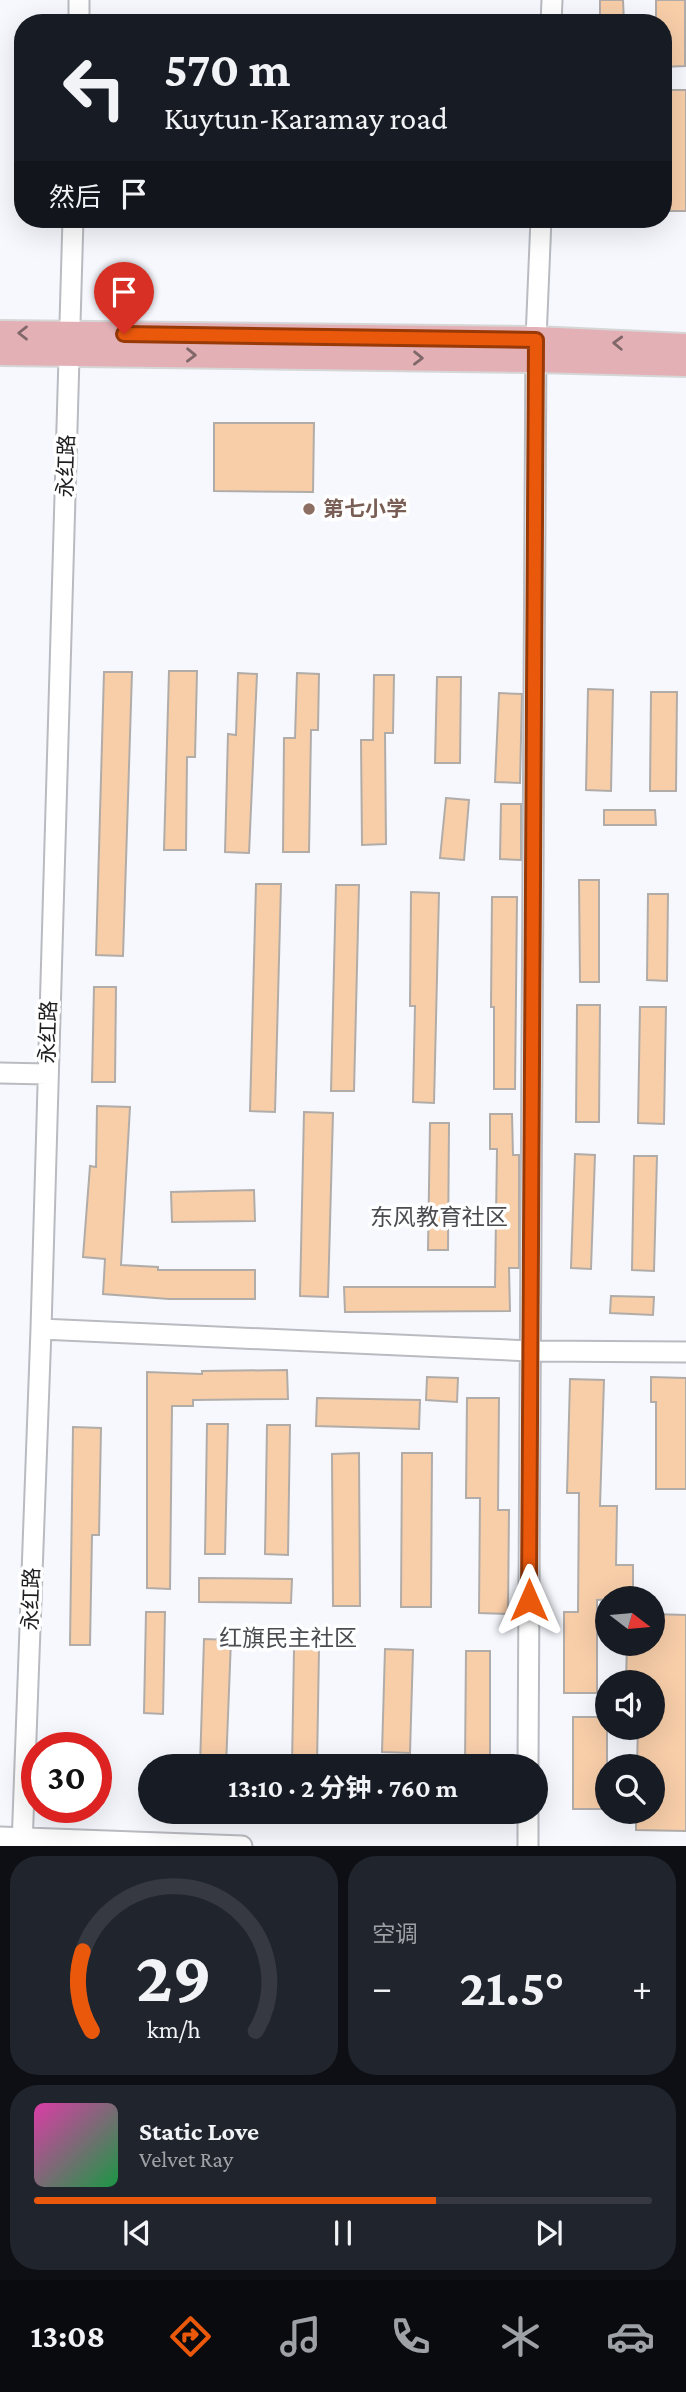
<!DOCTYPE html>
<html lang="zh">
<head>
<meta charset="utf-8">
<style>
  :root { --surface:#171b24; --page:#20242c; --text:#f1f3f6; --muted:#9ea1a6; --line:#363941; --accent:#ea580c }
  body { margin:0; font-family:"Crimson Pro","Noto Sans SC",serif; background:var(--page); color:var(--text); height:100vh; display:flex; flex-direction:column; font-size:26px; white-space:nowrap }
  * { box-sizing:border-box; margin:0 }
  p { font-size:23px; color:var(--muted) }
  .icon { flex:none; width:38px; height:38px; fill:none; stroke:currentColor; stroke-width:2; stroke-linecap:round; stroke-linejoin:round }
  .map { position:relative; height:1846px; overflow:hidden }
  .side { display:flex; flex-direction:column; gap:10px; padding:10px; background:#0d0f14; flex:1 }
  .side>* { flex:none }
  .guide { position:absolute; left:14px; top:14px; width:658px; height:214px; border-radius:28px; box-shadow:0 7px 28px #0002; background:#171b24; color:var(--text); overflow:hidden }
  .needle { width:46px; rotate:106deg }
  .fabs { position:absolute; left:595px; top:1586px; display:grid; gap:14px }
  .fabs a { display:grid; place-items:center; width:70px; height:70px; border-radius:50%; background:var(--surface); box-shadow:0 7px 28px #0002; font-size:35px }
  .speed { position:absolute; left:21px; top:1732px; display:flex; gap:14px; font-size:35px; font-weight:700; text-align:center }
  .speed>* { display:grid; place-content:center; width:91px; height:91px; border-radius:50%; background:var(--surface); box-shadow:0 7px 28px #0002; line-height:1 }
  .speed .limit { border:10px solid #d22; background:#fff; color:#111 }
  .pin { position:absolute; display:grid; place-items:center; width:60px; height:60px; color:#fff; margin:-72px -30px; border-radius:50% 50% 50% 0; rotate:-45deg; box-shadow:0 0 7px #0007 }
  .pin .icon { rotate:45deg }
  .me { position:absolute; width:77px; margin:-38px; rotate:0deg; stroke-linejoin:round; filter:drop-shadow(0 0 5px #0008) }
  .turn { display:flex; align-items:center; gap:24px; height:147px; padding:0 35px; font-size:32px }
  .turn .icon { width:91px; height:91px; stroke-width:2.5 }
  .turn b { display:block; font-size:49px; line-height:60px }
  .then { display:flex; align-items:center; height:66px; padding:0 35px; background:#0003; gap:14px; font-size:26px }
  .big { font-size:52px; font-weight:700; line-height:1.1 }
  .side .widget { flex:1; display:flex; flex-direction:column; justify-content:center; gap:10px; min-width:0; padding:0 24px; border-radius:28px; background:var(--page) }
  .side .dial { align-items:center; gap:0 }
  .dial svg { height:182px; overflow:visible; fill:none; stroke:var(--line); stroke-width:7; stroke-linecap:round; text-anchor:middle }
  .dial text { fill:var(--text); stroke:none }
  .song { display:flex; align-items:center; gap:21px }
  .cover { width:84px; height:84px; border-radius:10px; background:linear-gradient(135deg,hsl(320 70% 55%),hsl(140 70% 35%)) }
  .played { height:7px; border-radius:4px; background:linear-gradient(90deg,var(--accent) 65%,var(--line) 65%) }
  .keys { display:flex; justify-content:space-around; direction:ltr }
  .heat { display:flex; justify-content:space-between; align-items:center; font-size:38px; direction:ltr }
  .side .tiles { flex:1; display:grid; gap:10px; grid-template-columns:1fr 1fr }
  .widget:last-child { grid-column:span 2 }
  .trip { position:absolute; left:138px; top:1754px; width:410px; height:70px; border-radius:35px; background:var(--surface); box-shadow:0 7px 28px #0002; font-weight:700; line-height:70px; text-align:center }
  .dock { display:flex; height:112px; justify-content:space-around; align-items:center; background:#090b0e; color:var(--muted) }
  .dock .icon { width:49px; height:49px }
  .dock .active { color:var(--accent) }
  .dock b { font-size:32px; color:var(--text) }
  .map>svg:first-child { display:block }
</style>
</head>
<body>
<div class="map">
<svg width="686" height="1846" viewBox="0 0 686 1846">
  <rect width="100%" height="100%" fill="#f6f8fe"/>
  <!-- building -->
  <path fill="#f8cea9" stroke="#b1aca8" stroke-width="2" d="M600,0H623L624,23H600Z
    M656,0H685V66L663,67V23H656Z
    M669,90H686V211H670Z
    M214,423H314L313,492L214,491Z
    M169,671H197L195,757H187L186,850H164Z
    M104,672H132L123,956L96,955Z
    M238,673L257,674L249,853L225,852L228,734L236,735Z
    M297,673L319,674L318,730H311L309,852H283L284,738H295Z
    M374,675H394L393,733H385L386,844L362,845L361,740H373Z
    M437,677H461L460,763H435Z
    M588,689L613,690L611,791L586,790Z
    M651,692H677L676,791H650Z
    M499,693L522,694L520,783L495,782Z
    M446,798L469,800L464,860L440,858Z
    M501,804H521V860L500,859Z
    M604,810H655L656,825H604Z
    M579,880H599V982H580Z
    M256,884H281L275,1112L250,1111Z
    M336,885H359L354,1091H331Z
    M411,892L439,893L434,1103L413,1102L415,1006H410Z
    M648,894H668L667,981L647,980Z
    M492,897H517L515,1089H494V1007H491Z
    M94,987H116L115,1082H92Z
    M577,1005H600L599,1122H576Z
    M640,1007H666L664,1124L638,1123Z
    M97,1106L130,1107L121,1265L158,1267V1270H255V1299H169L103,1294L105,1259L83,1257L90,1166L96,1167Z
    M304,1112L333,1113L328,1297L300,1296Z
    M490,1114H512L513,1155H519V1268H509L510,1311L345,1312L344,1287H495L497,1149H490Z
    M430,1123H449L448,1250H428Z
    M575,1154L595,1155L591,1269L571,1268Z
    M634,1156H657L654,1271L632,1270Z
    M254,1190L255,1221L172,1222L171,1192Z
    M611,1296L654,1297L653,1315L610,1313Z
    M287,1370L288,1399L193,1400V1406H172L170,1589L147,1588V1372L202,1374V1371Z
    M427,1377L458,1378L457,1402L426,1400Z
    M651,1377L686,1378V1489H656V1402H651Z
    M570,1379L604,1380L600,1506H617L616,1565H633V1598L597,1600V1693H564V1612H578L579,1493H567Z
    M317,1398L420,1400L419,1429L316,1426Z
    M467,1398H499L498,1510H509L508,1614L479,1613L480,1498H466Z
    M207,1424H228L225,1554H205Z
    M267,1425H290L288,1555L265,1554Z
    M73,1427L101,1428L99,1535H92L90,1645H70Z
    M359,1453L360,1606H333L332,1454Z
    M402,1453H432L431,1607H401Z
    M199,1578L292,1579L291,1603L199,1602Z
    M146,1612H165L163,1714L144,1713Z
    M653,1614L686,1615V1831L636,1830V1811H653V1766H637L638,1727H653V1682H626L627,1643H653Z
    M204,1639L231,1640L226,1766H200Z
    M294,1649H319L317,1766H292Z
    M385,1649L413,1650L410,1753L382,1752Z
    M466,1651H490V1766H465Z
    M573,1717H607V1809H573Z"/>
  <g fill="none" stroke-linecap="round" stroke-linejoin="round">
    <defs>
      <path id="minor" d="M79,23V0
        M551,23L552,0
        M0,1073L47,1074
        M41,1329L530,1351L686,1352
        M528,1766L536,339L541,219
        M0,1837L242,1846
        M22,1846L41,1329L73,219
        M528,1846V1811"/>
      <path id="major" d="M0,333L536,339L686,346
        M0,353L536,360L686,364"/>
    </defs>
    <!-- minor casing -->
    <use href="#minor" stroke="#b9bbc0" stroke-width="23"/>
    <!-- major casing -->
    <use href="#major" stroke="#d6d6d7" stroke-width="28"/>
    <!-- minor -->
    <use href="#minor" stroke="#fff" stroke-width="19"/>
    <!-- major -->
    <use href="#major" stroke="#e3b0b5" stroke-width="24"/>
  </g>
  <!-- one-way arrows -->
  <defs><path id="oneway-chevron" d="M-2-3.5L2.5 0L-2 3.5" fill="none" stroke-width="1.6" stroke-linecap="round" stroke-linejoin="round" transform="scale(1.75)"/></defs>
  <g stroke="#80676a">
    <use href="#oneway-chevron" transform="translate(23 333) rotate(-180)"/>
    <use href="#oneway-chevron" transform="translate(618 343) rotate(-178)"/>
    <use href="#oneway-chevron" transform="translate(191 355) rotate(1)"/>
    <use href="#oneway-chevron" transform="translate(418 358) rotate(1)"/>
  </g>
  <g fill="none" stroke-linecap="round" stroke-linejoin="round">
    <defs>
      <path id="route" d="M124,334L536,340L529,1600"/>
    </defs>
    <!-- route casing -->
    <use href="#route" stroke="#983908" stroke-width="18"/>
    <!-- route -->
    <use href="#route" stroke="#ea580c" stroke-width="12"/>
  </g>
  <!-- markers -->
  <circle fill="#8d6e63" stroke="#fff" stroke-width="2.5" cx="309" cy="509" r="7"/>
  <g text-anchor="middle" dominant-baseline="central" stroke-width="7" stroke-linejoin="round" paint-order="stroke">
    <!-- street labels -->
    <g font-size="21" fill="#1e1e20" stroke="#fff">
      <text transform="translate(66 466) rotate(-88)">永红路</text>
      <text transform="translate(48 1032) rotate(-88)">永红路</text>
      <text transform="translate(31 1599) rotate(-88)">永红路</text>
    </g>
    <!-- education labels -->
    <g font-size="21" font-weight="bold" fill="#785e54" stroke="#fff" text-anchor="start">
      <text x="323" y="509">第七小学</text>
    </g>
    <!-- neighbourhood labels -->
    <g font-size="23" fill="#4a4c50" stroke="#fff">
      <text x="439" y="1217">东风教育社区</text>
      <text x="288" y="1638">红旗民主社区</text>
    </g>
  </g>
</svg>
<div class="fabs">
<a><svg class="needle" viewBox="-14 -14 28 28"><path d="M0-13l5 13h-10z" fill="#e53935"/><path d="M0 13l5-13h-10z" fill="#9ea1a6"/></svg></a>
<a><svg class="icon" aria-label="sound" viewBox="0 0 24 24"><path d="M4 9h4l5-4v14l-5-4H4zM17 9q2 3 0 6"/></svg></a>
<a><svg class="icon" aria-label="search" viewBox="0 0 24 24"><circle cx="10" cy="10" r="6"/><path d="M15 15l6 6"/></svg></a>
</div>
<div class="speed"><div class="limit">30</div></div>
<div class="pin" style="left:124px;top:334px;background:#d93025"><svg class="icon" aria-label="arrive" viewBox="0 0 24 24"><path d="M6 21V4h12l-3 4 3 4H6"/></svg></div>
<svg class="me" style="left:529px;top:1600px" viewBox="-20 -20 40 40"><path d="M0-17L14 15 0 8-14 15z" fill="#ea580c" stroke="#fff" stroke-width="4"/></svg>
<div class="trip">13:10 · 2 分钟 · 760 m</div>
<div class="guide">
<div class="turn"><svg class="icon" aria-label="left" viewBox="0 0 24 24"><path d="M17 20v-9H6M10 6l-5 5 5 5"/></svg><div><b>570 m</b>Kuytun-Karamay road</div></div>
<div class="then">然后<svg class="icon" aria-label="arrive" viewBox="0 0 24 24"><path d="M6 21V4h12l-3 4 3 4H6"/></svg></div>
</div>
</div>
<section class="side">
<div class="tiles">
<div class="widget dial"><svg viewBox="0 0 100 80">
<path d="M14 69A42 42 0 1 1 86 69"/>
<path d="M14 69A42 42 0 0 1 10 34" stroke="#ea580c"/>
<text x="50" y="56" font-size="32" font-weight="700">29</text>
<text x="50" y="72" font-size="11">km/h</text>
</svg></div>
<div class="widget"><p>空调</p>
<div class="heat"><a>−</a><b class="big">21.5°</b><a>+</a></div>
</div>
<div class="widget">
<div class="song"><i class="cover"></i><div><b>Static Love</b><p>Velvet Ray</p></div></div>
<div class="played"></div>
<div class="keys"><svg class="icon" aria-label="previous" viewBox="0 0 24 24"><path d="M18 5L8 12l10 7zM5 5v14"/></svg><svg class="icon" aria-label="pause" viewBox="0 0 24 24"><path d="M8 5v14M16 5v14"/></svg><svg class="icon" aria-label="next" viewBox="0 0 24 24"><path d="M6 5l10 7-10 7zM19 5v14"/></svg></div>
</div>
</div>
</section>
<nav class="dock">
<b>13:08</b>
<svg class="icon active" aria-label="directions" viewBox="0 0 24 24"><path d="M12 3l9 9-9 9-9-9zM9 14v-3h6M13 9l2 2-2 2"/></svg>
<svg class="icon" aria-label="music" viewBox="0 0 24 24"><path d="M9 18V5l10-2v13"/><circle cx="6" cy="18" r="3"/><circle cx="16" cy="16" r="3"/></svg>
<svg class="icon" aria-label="phone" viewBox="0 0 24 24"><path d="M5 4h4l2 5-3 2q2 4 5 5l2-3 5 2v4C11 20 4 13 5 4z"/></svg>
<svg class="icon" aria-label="climate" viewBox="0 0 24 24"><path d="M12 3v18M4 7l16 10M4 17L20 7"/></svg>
<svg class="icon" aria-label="car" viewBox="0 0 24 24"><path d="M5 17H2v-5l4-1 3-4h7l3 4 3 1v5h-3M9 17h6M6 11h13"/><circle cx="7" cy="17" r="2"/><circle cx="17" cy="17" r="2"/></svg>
</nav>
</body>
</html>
